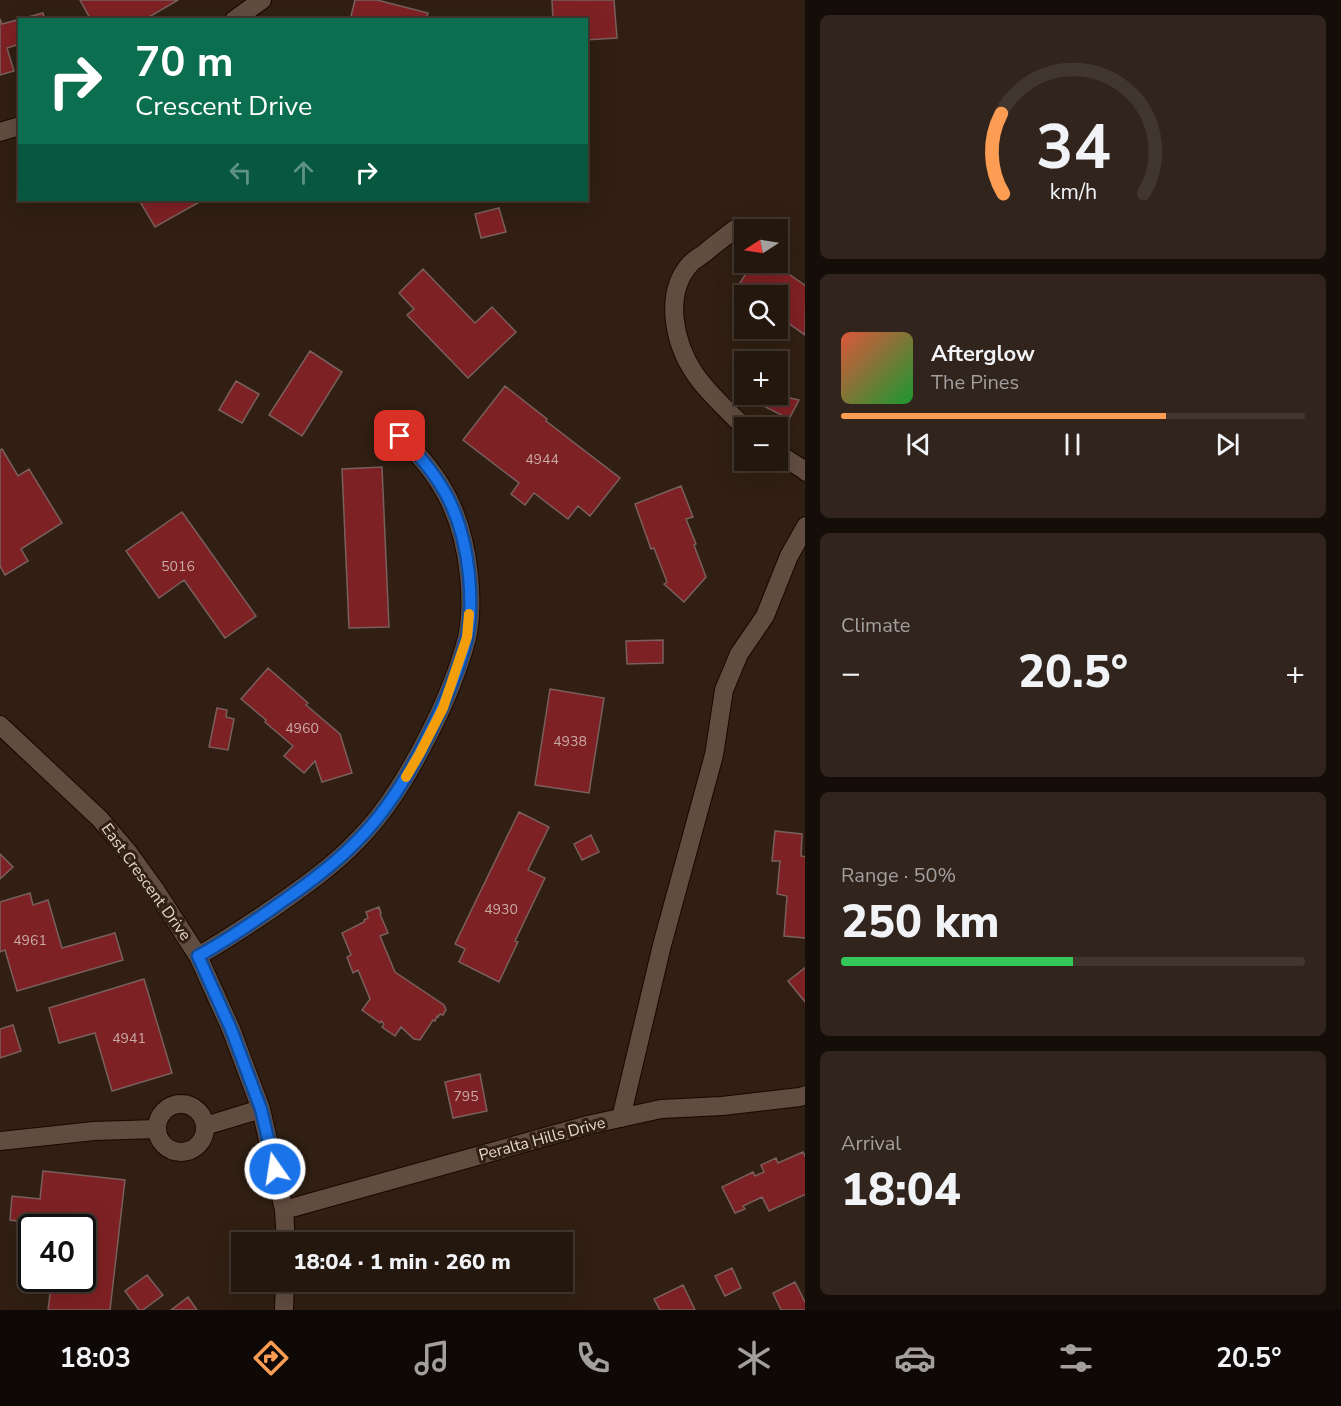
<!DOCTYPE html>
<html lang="en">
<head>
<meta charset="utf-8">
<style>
  :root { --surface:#24170e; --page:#30241c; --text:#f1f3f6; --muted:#a39f9e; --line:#41362e; --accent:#fc9d53 }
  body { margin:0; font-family:"Nunito Sans",sans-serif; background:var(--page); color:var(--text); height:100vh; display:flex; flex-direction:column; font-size:22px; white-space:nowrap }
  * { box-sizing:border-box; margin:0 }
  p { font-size:20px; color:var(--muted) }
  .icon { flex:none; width:33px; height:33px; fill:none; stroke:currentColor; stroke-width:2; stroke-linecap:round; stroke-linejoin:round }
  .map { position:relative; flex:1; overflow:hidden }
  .side { display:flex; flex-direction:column; gap:15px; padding:15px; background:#140d08; width:536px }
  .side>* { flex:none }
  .top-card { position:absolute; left:18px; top:18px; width:570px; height:183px; border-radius:0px; box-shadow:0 6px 24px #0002,0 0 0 2px var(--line); background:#0b6e4f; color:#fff; overflow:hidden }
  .needle { width:39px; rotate:258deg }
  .fabs { position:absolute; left:734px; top:219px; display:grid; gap:12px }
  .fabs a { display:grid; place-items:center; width:54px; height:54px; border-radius:0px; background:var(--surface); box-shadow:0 6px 24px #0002,0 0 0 2px var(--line); font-size:30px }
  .speed { position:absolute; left:18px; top:1214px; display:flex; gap:12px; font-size:30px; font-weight:700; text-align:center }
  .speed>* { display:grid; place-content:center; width:78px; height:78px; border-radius:50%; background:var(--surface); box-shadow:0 6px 24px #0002,0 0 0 2px var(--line); line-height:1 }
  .speed .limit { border:3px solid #111; border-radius:9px; background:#fff; color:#111 }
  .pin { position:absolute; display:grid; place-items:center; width:51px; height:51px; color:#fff; margin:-26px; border-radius:12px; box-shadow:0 3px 9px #0006 }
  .me { position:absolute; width:66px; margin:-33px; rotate:347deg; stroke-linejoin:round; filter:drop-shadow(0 0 4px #0008) }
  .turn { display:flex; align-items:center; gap:21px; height:126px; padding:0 18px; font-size:27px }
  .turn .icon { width:78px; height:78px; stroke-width:2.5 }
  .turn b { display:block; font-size:42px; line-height:51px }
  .lanes { display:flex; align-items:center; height:57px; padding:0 18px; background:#0003; justify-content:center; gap:30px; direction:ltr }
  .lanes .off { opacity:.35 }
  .big { font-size:45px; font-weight:800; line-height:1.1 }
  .side .widget { flex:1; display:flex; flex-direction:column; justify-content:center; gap:9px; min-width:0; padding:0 21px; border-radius:9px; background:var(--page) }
  .side .dial { align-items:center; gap:0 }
  .dial svg { height:156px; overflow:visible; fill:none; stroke:var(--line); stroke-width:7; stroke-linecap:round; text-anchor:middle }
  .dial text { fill:var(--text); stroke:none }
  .song { display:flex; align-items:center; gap:18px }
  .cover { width:72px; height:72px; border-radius:9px; background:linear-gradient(135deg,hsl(10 70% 55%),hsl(130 70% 35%)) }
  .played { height:6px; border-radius:3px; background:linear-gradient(90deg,var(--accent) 70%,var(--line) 70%) }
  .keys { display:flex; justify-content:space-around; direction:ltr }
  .heat { display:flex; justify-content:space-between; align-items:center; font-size:33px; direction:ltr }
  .charge { height:9px; border-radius:4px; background:linear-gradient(90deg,#34c759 50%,var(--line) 0) }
  .trip { position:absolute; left:231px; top:1232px; width:342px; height:60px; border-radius:0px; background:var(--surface); box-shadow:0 6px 24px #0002,0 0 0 2px var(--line); font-weight:800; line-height:60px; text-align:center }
  .tab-bar { display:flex; height:96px; justify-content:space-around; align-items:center; background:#0e0906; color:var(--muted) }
  .tab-bar .icon { width:42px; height:42px }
  .tab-bar .active { color:var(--accent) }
  .tab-bar b { font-size:27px; color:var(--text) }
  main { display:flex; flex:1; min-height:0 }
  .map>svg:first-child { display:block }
</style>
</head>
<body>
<main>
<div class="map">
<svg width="806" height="1310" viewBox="0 0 806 1310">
  <rect width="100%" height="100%" fill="#301f12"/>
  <!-- building -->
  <path fill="#7e2124" stroke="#795f5d" stroke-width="1.5" d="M80,0H178L144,20H91Z
    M355,0H377L428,13L426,20H350Z
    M552,0H614L617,38L586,40V20H553Z
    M43,13L45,20H20V44L7,48L14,71L0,75V19L2,24Z
    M139,200H203L155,227Z
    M499,208L506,232L481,238L475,214Z
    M754,262H772L806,286L805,335L777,315V296H749L737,287Z
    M423,269L475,323L492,307L516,332L468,378L407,315L414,309L399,293Z
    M310,351L342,372L302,436L269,415Z
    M236,381L259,394L242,423L219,410Z
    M505,386L547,419L546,421L620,478L590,516L578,506L568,519L534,493L525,505L511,494L519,483L463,440Z
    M760,394H773L799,400L789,419L756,402Z
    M2,449L18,476L29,469L62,523L21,549L28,561L5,575L0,566V450Z
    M382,467L389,627L349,628L342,469Z
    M681,486L693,517L686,519L696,544L694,545L706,577L684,602L664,584L667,582L654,548L651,549L635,504Z
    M182,512L256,616L225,638L184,580L159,598L126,551Z
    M663,640V663L627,664L626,641Z
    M268,668L308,703L306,705L340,734L352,773L322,782L315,761L304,773L284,756L293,746L265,722L266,720L241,699Z
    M550,689L604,698L589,793L535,785Z
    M217,708L227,710L226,717L234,719L228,750L209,747Z
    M519,812L549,827L528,870L545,878L515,941L518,942L499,982L459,962L465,949L455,944Z
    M775,831L802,834L801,856L806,857V938L784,936L787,896L777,894L780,861H772Z
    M591,835L599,852L582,860L574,844Z
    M0,854L13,867L0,879Z
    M30,893L33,905L48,900L62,948L115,933L123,960L17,991L5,950L0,952V902Z
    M379,907L381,913L380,914L388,933L380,936L395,972L444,1005L446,1010L443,1015L440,1014L438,1017L437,1016L435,1021L433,1020L420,1040L414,1039L401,1027L395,1036L382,1027L384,1024L381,1021L380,1023L362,1010L370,999L358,970L353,973L347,957L351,955L342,933L364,922V920L368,918L366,912Z
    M806,967V1003L788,981Z
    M144,979L172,1073L112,1091L95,1033L59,1043L49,1008Z
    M13,1025L21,1051L0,1058V1029Z
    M480,1074L487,1111L453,1118L445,1082Z
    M803,1152L806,1158V1194L769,1211L762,1197L743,1206L745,1209L735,1213L722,1187L753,1172L755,1176L764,1172L761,1165L776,1158L778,1163Z
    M43,1171L125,1180L110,1310H48L52,1278H82V1227H40V1224L10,1220L12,1196L40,1199Z
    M732,1268L741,1288L725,1296L715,1276Z
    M147,1275L163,1295L143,1310H139L125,1291Z
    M795,1282L806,1304V1310H781L773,1293Z
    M683,1285L695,1310H660L654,1299Z
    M188,1297L197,1310H171Z"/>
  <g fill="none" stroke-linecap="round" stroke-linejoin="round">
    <defs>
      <path id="minor" d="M234,20L262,0
        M0,132L20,126
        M735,229C725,237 715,244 706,252C701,256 695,259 691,263C663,293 674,343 695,374C707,392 729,412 745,428
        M777,453L804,470L806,472
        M0,725L100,819L128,852L154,888L198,956L231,1029L261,1109L284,1210L286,1242
        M198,956C226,940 253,922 279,904C306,885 334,865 357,841C387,811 409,773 428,736C444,705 458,672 467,638C471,619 471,595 469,575C463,516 443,477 400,436
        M157 1128a24 24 0 1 1 48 0a24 24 0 1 1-48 0Z
        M621,1118L662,945L714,755L724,690L739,654L765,616L789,556L806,526
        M205,1126L261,1109
        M0,1141L94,1131L157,1129
        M284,1210L588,1125L661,1109L722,1106L800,1097L806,1095
        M284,1310L285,1281"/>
    </defs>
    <!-- minor casing -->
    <use href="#minor" stroke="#180801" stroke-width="20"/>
    <!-- minor -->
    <use href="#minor" stroke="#614d40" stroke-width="18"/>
  </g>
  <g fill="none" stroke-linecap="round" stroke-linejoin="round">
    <defs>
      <path id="route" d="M275,1169L261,1109L231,1029L198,956C228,940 255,921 283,901C309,883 335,864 357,841C387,811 410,773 428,736C444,705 458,672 467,638C471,618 471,596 469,575C463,515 443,478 400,436"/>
    </defs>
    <!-- route casing -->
    <use href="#route" stroke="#114b97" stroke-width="15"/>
    <!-- route -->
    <use href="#route" stroke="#1a73e8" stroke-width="10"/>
    <!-- slow -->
    <path stroke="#f59e0b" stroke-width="10" d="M406,777L420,753L443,708L467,637L469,614"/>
  </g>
  <g text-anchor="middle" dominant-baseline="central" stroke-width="6" stroke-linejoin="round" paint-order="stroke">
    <!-- number labels -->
    <g font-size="14" fill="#caaaa5">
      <text x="542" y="459">4944</text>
      <text x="178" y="566">5016</text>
      <text x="302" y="728">4960</text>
      <text x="570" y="741">4938</text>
      <text x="501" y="909">4930</text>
      <text x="30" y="940">4961</text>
      <text x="129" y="1038">4941</text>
      <text x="466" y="1096">795</text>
    </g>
    <!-- street labels -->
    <g font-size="16" fill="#e4d8d0" stroke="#301f12">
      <text transform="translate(146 882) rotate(54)">East Crescent Drive</text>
      <text transform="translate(542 1139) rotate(-15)">Peralta Hills Drive</text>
    </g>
  </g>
</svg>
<div class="fabs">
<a><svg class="needle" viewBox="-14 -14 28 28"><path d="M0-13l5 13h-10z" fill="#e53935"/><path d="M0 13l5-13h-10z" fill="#a39f9e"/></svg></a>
<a><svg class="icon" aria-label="search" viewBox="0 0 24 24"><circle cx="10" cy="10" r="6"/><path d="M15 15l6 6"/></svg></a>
<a>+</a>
<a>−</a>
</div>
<div class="speed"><div class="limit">40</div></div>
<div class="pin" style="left:400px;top:436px;background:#d93025"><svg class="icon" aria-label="arrive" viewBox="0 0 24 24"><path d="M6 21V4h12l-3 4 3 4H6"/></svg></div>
<svg class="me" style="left:275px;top:1169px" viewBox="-20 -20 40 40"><circle r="17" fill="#1a73e8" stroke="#fff" stroke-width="3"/><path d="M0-11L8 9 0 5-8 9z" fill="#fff"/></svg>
<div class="trip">18:04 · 1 min · 260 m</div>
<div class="top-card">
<div class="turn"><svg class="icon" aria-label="right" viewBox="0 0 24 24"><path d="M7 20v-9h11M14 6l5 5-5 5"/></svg><div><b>70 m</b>Crescent Drive</div></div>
<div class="lanes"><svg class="icon off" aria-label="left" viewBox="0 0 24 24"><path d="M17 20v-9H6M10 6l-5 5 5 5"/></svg><svg class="icon off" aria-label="ahead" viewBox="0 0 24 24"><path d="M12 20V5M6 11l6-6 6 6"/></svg><svg class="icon" aria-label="right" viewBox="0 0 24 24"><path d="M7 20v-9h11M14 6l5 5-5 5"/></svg></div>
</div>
</div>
<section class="side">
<div class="widget dial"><svg viewBox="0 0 100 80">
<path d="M14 69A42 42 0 1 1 86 69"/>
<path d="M14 69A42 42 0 0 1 13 28" stroke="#fc9d53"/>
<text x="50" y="56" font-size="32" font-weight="700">34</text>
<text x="50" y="72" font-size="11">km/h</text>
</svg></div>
<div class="widget">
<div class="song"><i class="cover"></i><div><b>Afterglow</b><p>The Pines</p></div></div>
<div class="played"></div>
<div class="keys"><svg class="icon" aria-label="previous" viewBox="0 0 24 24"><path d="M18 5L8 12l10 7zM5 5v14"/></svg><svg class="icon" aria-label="pause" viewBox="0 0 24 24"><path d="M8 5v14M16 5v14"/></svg><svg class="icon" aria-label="next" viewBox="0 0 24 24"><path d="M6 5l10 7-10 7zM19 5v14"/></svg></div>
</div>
<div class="widget"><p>Climate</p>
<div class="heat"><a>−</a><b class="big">20.5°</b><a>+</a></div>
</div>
<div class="widget"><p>Range · 50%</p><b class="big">250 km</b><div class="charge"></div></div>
<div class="widget"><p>Arrival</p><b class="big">18:04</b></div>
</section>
</main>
<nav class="tab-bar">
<b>18:03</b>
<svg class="icon active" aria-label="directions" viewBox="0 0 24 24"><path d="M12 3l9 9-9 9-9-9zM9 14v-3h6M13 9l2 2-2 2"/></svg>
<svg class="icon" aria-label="music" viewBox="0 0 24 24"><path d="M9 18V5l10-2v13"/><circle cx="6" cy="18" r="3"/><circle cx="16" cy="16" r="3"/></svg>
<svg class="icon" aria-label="phone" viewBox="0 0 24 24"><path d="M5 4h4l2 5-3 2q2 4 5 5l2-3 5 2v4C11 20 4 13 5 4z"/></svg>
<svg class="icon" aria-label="climate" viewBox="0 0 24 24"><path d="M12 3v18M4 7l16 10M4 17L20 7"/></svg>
<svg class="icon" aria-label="car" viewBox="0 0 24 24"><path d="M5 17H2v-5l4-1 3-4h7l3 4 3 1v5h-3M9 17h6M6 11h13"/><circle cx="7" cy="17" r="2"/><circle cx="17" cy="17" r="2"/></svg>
<svg class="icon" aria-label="filters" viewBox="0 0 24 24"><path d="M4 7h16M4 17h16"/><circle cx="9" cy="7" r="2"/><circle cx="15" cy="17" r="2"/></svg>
<b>20.5°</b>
</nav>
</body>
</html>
